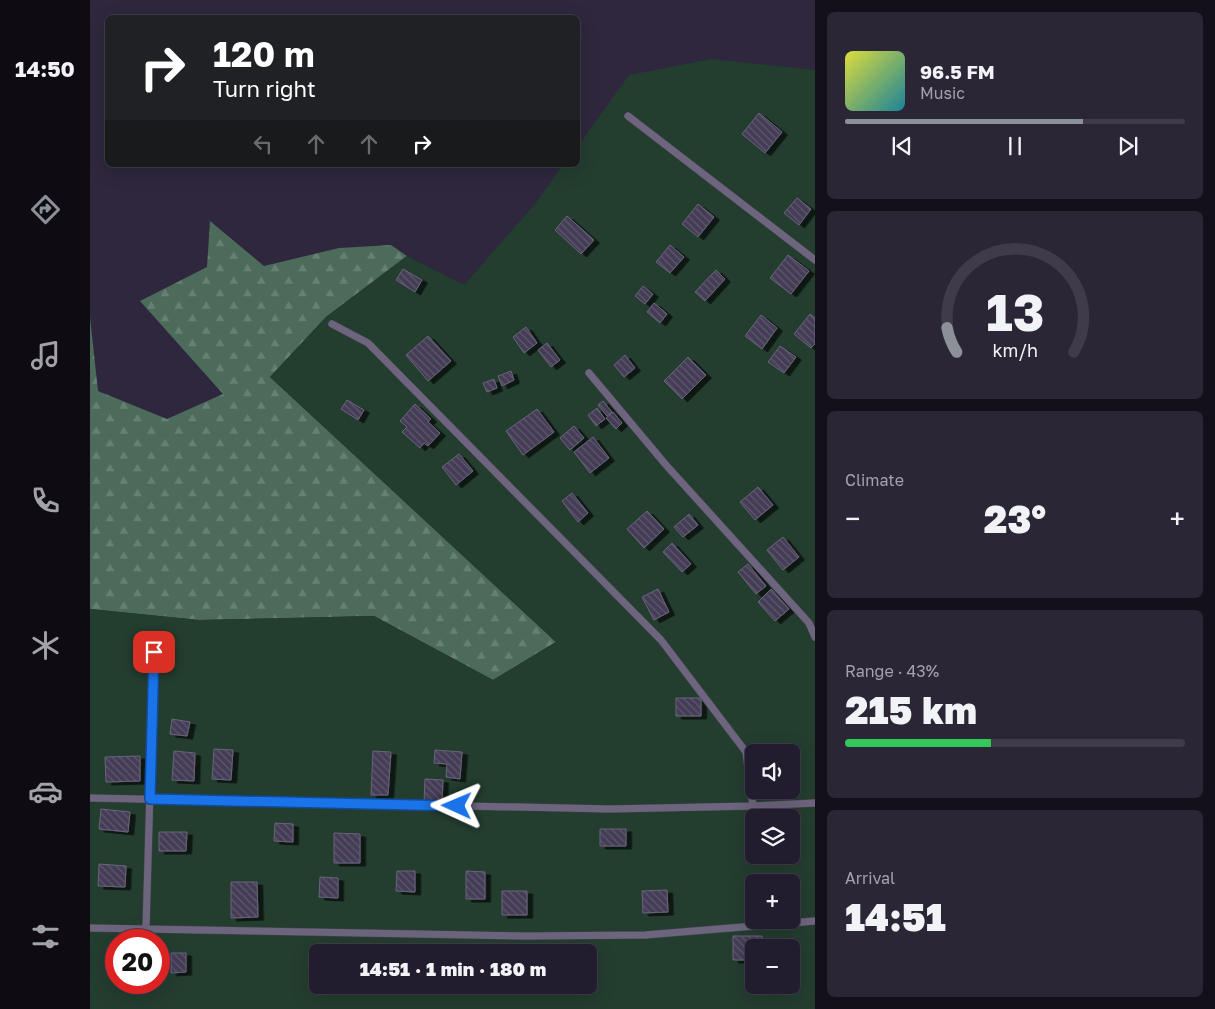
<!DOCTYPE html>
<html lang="en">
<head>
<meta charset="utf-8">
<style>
  :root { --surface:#221d2e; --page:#2a2636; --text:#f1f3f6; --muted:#a2a2aa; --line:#3f3b4a; --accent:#8c9099 }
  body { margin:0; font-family:"Golos Text",sans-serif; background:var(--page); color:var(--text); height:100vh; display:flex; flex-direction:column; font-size:19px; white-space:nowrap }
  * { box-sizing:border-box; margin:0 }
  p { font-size:16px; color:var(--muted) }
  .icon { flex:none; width:28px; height:28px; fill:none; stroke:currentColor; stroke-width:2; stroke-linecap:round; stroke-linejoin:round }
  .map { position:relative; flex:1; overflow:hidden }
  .drawer { display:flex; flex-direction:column; gap:12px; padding:12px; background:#131019; width:400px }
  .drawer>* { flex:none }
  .hud { position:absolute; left:15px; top:15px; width:475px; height:152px; border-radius:8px; box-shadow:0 5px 20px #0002,0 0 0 1px var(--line); background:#202124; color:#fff; overflow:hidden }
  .buttons { position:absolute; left:655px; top:744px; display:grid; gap:10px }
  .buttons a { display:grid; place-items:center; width:55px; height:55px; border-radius:8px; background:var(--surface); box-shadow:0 5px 20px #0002,0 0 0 1px var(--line); font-size:25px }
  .speed { position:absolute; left:15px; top:929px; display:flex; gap:10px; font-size:25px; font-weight:700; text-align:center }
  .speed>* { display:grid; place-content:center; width:65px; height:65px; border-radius:50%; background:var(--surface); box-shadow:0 5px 20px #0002,0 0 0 1px var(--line); line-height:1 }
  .speed .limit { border:8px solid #d22; background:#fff; color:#111 }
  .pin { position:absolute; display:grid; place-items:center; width:42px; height:42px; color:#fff; margin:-21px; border-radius:10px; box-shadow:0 2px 8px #0006 }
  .me { position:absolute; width:55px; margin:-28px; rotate:271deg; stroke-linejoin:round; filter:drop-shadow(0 0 4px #0008) }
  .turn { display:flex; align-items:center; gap:18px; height:105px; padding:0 25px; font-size:22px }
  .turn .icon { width:65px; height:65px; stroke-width:2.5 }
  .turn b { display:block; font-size:35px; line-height:42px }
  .lanes { display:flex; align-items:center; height:48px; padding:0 25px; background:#0003; justify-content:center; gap:25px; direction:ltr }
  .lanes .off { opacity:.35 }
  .big { font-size:38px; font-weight:800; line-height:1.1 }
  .drawer .tile { flex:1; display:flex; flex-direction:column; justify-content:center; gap:8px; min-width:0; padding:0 18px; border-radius:8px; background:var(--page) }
  .drawer .dial { align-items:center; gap:0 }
  .dial svg { height:130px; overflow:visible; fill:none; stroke:var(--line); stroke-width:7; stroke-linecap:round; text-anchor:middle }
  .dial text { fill:var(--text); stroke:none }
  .song { display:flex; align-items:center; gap:15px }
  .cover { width:60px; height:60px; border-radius:8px; background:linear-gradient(135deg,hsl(60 70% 55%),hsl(190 70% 35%)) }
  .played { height:5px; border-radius:2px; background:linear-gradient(90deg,var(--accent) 70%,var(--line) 70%) }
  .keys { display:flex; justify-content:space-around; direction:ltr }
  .heat { display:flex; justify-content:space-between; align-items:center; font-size:28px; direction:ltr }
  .charge { height:8px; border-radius:4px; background:linear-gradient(90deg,#34c759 43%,var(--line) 0) }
  .trip { position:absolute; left:219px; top:944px; width:288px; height:50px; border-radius:8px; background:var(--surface); box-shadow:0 5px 20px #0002,0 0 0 1px var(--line); font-weight:800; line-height:50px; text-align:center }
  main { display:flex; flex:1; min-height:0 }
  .menu { display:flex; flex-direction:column; width:90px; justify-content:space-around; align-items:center; background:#0e0c12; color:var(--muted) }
  .menu .icon { width:35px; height:35px }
  .menu .current { color:var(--accent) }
  .menu b { font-size:22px; color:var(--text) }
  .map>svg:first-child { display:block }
</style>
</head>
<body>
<main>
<nav class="menu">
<b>14:50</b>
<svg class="icon current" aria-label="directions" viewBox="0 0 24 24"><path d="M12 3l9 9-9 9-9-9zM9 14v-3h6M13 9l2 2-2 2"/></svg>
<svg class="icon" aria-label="music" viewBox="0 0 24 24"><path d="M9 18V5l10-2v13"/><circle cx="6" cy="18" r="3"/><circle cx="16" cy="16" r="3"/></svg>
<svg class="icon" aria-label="phone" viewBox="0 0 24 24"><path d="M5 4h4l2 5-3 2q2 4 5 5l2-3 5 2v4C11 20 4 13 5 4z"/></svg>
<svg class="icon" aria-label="climate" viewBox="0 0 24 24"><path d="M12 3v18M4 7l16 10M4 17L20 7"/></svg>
<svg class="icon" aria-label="car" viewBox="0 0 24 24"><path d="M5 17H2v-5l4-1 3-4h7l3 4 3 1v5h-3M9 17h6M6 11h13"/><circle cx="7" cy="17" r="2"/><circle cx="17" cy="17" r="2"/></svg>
<svg class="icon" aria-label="filters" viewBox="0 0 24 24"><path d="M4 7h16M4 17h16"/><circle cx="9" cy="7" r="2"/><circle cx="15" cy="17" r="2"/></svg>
</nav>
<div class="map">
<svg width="725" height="1009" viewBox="0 0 725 1009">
  <defs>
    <pattern id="forest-firs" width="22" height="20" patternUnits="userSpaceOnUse" patternTransform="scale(1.25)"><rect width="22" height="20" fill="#4c6b5a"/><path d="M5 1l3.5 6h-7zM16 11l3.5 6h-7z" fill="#668072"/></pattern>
    <pattern id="building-back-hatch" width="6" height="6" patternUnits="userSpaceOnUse" patternTransform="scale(1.25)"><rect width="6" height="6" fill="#443c56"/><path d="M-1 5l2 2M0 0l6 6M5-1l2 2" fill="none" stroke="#5f586f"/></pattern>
    <filter id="shadow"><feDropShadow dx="5.5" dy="3" stdDeviation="0" flood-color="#0009"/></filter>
  </defs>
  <rect width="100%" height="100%" fill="#2e273d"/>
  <!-- forest -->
  <path fill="url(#forest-firs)" d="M120,221L174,266L249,248L301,245L317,256L236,317L180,377L466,642L403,680L284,616L109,620L0,609V317L8,391L77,419L133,394L50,301L117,267Z"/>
  <!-- garden -->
  <path fill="#233d2f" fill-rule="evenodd" d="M621,59L725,70V1009H0V609L109,620L284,616L403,680L466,642L180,377L236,317L317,256L374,285L444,205L473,165H488V146L539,75ZM664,752H701V790H664ZM664,818H701V855H664ZM664,882H701V920H664ZM26,940H69V982H26ZM664,948H701V985H664ZM228,952H498V985H228Z"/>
  <!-- building -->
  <path fill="url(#building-back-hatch)" stroke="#6b647c" filter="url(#shadow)" d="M669,113L692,132L675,153L652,134Z
    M707,198L721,209L709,225L694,213Z
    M608,204L624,217L608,237L592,224Z
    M477,216L504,240L491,254L465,230Z
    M580,245L594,257L580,273L566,262Z
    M698,255L719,271L701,294L680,278Z
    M313,269L332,280L325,292L306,280Z
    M626,270L635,279L615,301L605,292Z
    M553,286L563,294L555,304L545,296Z
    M564,303L577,314L570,323L557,312Z
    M720,314L725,318V344L721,348L704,334Z
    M671,315L687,328L672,349L655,336Z
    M436,327L447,343L434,353L423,337Z
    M338,336L361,361L338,381L316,355Z
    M457,343L470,360L461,367L448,350Z
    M690,346L706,357L694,373L678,362Z
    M535,355L545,368L534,377L524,365Z
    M598,357L616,375L592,399L574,381Z
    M421,371L424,380L412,386L408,376Z
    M404,379L407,388L397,392L393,383Z
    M257,400L274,410L268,420L251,409Z
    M513,401L522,412L517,416L508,405Z
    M325,404L341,419L338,422L350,433L338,446L334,443L330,448L312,432L317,427L310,421Z
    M507,408L515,419L506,426L498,415Z
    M447,409L464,432L433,455L416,431Z
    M523,412L532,423L526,429L516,418Z
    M484,426L494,438L480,450L470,438Z
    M503,437L519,458L500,473L484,452Z
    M369,454L383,471L366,485L352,467Z
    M668,487L683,505L665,520L650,502Z
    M482,493L498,513L488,522L472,501Z
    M557,511L574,529L554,548L537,529Z
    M599,514L608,525L593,537L584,527Z
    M693,537L709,557L693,570L677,550Z
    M582,543L601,564L592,572L573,552Z
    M658,564L676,586L666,594L648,572Z
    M568,589L579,612L564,620L552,597Z
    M681,589L699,609L685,621L668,602Z
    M586,698H611V716H586Z
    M82,719L100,722L97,736L80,734Z
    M124,749L143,750L141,780L122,779Z
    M345,750L372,752L370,779L356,777L357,764L344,763Z
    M84,751L105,753L104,781L82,780Z
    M283,751L301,752L298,795H281Z
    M50,756V781L16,782L15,757Z
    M335,779L353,780L352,804L334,803Z
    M11,809L40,812L38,832L9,829Z
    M185,823L203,824V842L184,841Z
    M510,829H536V846H510Z
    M69,832H97L96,851H69Z
    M244,833L270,834V863H244Z
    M9,864L36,866L35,887L8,886Z
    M307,871H325V892L306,891Z
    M376,871L395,872V899H376Z
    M230,877L248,878V898L229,897Z
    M141,882H167L168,917L141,918Z
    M577,890L578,912L553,913L552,891Z
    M412,891H437V915H412Z
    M643,936H672V948H664V960H643Z
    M81,953H96V972L81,973Z
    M288,985H306V990H288Z"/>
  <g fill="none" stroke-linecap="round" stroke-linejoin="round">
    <defs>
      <path id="service" d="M538,116L725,260
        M242,324L278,343L571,640L656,752L663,806
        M499,373L576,465L719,623L725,637
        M0,798L520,809L663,806L725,803
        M0,928L436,936L555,935L725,921
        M56,929L64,651"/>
    </defs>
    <!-- service casing -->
    <use href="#service" stroke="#4a4455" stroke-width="8"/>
    <!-- service -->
    <use href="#service" stroke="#6d657d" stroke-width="7"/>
  </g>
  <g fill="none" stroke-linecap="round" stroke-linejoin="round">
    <defs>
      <path id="route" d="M64,652L60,799L367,806"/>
    </defs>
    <!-- route casing -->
    <use href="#route" stroke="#114b97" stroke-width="12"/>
    <!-- route -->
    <use href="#route" stroke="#1a73e8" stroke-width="9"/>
  </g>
</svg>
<div class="buttons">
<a><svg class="icon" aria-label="sound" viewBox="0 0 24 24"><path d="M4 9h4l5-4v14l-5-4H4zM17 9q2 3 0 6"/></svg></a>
<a><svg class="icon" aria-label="layers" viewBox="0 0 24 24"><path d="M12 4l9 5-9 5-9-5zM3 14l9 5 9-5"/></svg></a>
<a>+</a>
<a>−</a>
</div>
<div class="speed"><div class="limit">20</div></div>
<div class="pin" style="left:64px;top:652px;background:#d93025"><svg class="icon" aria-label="arrive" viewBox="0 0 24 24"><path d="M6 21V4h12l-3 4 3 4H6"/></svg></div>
<svg class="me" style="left:367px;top:806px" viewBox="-20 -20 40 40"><path d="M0-17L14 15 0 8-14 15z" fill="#1a73e8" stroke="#fff" stroke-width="4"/></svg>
<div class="trip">14:51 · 1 min · 180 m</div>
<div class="hud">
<div class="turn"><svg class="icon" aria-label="right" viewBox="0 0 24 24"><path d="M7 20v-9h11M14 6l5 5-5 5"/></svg><div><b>120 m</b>Turn right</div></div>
<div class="lanes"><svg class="icon off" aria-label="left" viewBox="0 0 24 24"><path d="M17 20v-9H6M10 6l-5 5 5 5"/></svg><svg class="icon off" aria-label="ahead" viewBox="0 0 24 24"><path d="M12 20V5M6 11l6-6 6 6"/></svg><svg class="icon off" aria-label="ahead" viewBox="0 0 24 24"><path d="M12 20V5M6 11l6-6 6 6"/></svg><svg class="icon" aria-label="right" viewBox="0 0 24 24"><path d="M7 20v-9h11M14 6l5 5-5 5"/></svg></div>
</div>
</div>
<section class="drawer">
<div class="tile">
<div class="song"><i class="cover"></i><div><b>96.5 FM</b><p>Music</p></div></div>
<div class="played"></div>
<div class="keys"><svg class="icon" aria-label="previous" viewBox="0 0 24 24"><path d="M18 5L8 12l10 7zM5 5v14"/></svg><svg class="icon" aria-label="pause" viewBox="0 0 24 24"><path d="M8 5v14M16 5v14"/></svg><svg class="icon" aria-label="next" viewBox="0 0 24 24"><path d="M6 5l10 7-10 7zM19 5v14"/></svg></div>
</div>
<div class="tile dial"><svg viewBox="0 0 100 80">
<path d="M14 69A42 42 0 1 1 86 69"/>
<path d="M14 69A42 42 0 0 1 8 54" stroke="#8c9099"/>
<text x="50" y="56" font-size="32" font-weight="700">13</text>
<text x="50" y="72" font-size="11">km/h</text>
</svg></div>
<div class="tile"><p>Climate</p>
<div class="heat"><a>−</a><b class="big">23°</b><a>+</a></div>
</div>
<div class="tile"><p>Range · 43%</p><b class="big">215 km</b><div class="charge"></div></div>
<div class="tile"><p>Arrival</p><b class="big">14:51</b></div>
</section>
</main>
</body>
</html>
